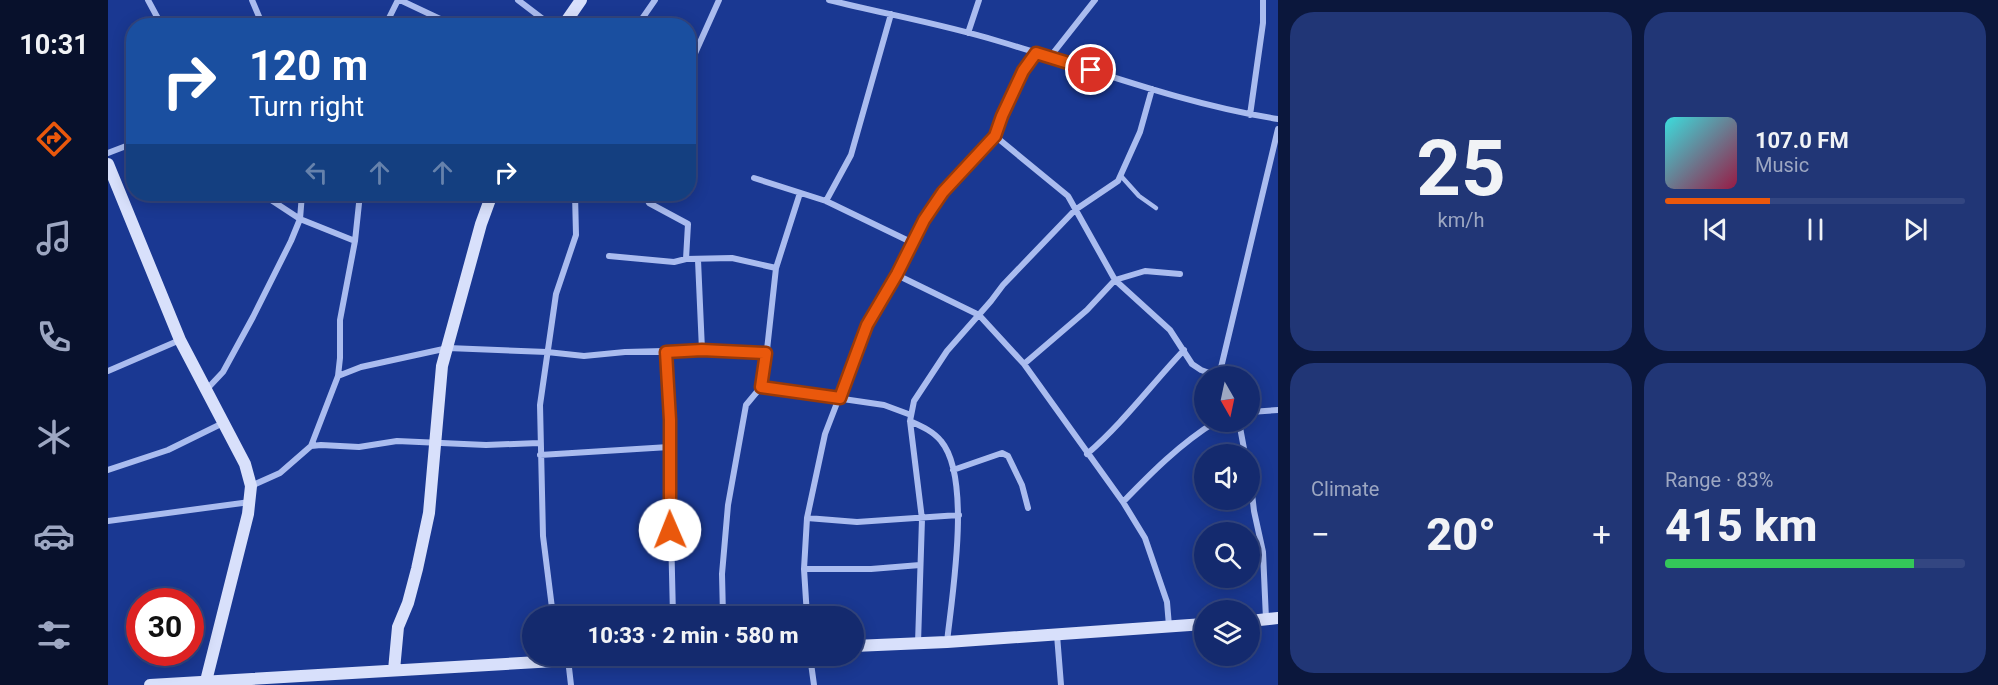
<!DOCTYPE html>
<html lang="en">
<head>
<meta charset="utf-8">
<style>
  :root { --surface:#142a6e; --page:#213676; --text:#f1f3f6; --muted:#9da7c2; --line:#334681; --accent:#ea580c }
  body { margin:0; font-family:Roboto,sans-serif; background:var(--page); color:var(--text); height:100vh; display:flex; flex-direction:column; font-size:22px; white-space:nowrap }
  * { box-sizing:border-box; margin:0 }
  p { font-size:20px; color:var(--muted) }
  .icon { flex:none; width:33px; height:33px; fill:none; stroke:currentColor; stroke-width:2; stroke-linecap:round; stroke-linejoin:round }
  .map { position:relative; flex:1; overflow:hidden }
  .drawer { display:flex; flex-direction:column; gap:12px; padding:12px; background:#0b173c; width:720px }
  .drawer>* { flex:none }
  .guide { position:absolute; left:18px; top:18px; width:570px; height:183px; border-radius:24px; box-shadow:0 3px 15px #0003,0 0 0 2px var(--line); background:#1a4fa0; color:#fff; overflow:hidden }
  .needle { width:39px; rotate:171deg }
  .controls { position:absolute; left:1086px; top:366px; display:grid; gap:12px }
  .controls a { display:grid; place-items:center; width:66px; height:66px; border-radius:50%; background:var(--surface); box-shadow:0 3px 15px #0003,0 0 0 2px var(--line); font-size:30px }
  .speed { position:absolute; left:18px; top:588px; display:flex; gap:12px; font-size:30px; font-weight:700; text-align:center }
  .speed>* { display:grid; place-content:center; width:78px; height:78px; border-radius:50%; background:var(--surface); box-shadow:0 3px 15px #0003,0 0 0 2px var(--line); line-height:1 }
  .speed .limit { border:9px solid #d22; background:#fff; color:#111 }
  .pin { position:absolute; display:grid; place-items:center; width:51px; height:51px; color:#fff; margin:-26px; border:3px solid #fff; border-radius:50%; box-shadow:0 2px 6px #0007 }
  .me { position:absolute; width:66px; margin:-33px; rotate:359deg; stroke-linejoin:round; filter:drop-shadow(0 0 4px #0008) }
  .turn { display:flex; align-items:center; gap:21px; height:126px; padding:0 24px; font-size:27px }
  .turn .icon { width:78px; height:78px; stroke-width:2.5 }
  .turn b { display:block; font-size:42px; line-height:51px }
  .lanes { display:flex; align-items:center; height:57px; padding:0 24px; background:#0003; justify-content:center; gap:30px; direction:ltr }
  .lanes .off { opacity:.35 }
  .big { font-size:45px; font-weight:800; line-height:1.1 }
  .drawer .card { flex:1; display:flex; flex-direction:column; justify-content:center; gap:9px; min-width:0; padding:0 21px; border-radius:24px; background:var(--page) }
  .drawer .dial { align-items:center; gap:0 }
  .dial b { font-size:78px; line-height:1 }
  .song { display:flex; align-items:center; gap:18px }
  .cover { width:72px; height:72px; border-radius:9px; background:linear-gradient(135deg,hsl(180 70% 55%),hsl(340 70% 35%)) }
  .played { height:6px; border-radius:3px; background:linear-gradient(90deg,var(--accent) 35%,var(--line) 35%) }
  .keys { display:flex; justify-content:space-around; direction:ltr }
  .heat { display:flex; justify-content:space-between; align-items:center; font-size:33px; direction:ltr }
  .charge { height:9px; border-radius:4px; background:linear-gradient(90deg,#34c759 83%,var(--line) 0) }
  .drawer .tiles { flex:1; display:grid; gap:12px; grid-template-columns:repeat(2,1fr) }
  .trip { position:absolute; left:414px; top:606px; width:342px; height:60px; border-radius:30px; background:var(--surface); box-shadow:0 3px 15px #0003,0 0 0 2px var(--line); font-weight:800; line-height:60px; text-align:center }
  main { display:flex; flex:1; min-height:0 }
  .tab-bar { display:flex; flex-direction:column; width:108px; justify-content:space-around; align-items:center; background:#08112c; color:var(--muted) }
  .tab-bar .icon { width:42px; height:42px }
  .tab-bar .current { color:var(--accent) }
  .tab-bar b { font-size:27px; color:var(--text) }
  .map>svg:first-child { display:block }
</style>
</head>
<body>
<main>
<nav class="tab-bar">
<b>10:31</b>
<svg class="icon current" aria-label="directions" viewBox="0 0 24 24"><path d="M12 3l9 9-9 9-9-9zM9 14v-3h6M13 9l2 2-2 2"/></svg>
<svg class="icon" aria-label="music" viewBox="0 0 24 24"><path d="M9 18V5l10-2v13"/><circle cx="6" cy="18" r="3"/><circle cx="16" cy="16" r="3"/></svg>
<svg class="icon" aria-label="phone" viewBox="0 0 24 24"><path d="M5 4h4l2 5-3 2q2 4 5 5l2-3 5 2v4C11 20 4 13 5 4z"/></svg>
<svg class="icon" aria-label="climate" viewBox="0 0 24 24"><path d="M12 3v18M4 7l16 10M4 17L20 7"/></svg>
<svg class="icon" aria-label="car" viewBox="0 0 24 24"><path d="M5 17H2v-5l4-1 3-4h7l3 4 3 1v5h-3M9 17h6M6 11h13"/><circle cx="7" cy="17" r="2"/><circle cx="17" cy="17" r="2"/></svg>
<svg class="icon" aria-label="filters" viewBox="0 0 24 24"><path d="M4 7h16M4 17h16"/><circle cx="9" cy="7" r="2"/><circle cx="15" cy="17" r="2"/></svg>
</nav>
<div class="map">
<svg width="1170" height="685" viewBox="0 0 1170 685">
  <rect width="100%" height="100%" fill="#1a3892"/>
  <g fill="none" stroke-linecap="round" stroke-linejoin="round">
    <!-- lane -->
    <path stroke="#aabcef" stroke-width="4.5" d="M1013,176L1031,196L1048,208"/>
    <!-- street -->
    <path stroke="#aabcef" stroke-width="6" d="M40,0L54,26
      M144,0L155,26
      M292,0L347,26
      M410,0L444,26
      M721,0C777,14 834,24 890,41C982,68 1074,104 1170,119
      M277,26L290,0
      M529,26L547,0
      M860,33L871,0
      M942,57L987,0
      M580,69L611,0
      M1142,115L1155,23V0
      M887,136L960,196L1007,280L1062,330L1084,364L1093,370L1110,376
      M0,153L26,143
      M646,178L718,201L805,243
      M154,194L192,219L247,241
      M539,194L538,197L541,203L580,224L578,259
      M718,201L743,155L783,14
      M501,256L566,262L578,259L624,258L668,268
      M590,260L594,350
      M789,275L871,315L916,364L1015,502L1037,538L1059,602L1061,626
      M558,352L562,420L561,447L565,616
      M916,364L979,310L1007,280L1037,271L1072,274
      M0,371L72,340
      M230,376L253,367L340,348L439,352L476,356L517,352L594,350L658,353
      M1111,376L1170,129
      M653,387L776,405L803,415
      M99,389L115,372L145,317L183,241L192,219L194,194
      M1142,412L1170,410
      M802,421C813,426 825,431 833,441C864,478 844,595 839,642
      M1131,422L1137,454
      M203,446L230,376L232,358V320L247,241L252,194
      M979,454C1015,423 1043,385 1076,350
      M432,455L561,447
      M0,470L60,450L115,423
      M845,470L894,453L900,456L914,485L920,508
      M1142,476L1146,511L1155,552L1158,619
      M143,486L172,473L203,446L213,445L251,447L289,441L378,445L431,443
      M1015,502C1044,472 1072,444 1107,422
      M699,518L749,522L851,515
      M0,521L142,502
      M696,569H763L812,565
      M445,616L435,536L432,405L448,294L468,235L467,194
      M615,616L614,574L620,505L638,405L653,387L656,377L668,268L692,193
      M699,616L696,569L699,518L717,434L759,325L789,275L816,220L835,192L887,136L894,116L915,71L928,53
      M949,635L953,685
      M810,643L814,519L802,421L806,401L839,351L883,301L895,285L967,210L1010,181L1032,132L1044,89
      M702,656L706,685
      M460,659L463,685"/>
    <!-- secondary -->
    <path stroke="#d8e0fb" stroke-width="12" d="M455,26L473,0
      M0,164L72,340L137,464L143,486L140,514L98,681
      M1142,621L1170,618
      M746,646L839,642L1096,624
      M286,670L290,627L300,603L309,569L321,513L334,366L373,224L384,194
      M42,685L533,656"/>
  </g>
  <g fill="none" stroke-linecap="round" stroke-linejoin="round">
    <defs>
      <path id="route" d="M562,530V420L558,352L594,350L658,353L653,387L732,398L759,325L789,274L816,220L835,192L887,136L894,116L915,71L928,53L983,70"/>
    </defs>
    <!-- route casing -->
    <use href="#route" stroke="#983908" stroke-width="15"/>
    <!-- route -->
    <use href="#route" stroke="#ea580c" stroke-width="10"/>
  </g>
</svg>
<div class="controls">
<a><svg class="needle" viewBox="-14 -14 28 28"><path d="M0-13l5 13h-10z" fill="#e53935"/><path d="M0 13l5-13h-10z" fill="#9da7c2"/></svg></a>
<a><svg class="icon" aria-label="sound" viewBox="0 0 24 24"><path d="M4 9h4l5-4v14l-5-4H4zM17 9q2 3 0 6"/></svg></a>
<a><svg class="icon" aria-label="search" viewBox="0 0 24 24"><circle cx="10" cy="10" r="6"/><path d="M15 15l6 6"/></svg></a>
<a><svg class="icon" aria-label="layers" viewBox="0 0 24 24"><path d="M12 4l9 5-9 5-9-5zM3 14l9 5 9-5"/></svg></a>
</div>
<div class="speed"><div class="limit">30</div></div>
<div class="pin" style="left:983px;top:70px;background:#d93025"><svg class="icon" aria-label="arrive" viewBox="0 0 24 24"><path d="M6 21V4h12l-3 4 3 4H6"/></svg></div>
<svg class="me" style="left:562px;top:530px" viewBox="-20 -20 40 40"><circle r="19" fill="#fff"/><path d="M0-13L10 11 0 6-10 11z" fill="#ea580c"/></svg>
<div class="trip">10:33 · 2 min · 580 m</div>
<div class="guide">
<div class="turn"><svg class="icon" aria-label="right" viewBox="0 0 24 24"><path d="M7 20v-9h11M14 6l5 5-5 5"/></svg><div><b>120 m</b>Turn right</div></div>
<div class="lanes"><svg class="icon off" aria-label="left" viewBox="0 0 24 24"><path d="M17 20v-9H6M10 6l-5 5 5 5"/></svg><svg class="icon off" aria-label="ahead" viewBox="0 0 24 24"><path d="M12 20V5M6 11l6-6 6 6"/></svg><svg class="icon off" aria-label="ahead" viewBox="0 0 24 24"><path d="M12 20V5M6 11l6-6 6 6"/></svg><svg class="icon" aria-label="right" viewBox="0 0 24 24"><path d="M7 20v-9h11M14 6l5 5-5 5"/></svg></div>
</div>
</div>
<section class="drawer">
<div class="tiles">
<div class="card dial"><b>25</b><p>km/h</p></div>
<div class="card">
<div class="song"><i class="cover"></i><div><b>107.0 FM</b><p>Music</p></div></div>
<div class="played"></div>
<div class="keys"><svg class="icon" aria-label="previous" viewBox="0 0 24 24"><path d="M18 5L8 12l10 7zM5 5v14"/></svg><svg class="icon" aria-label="pause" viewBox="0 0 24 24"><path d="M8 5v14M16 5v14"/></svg><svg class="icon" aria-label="next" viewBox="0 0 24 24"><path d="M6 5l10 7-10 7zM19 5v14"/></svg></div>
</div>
<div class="card"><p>Climate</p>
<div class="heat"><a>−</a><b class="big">20°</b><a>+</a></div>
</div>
<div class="card"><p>Range · 83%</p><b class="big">415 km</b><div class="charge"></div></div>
</div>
</section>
</main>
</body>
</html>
